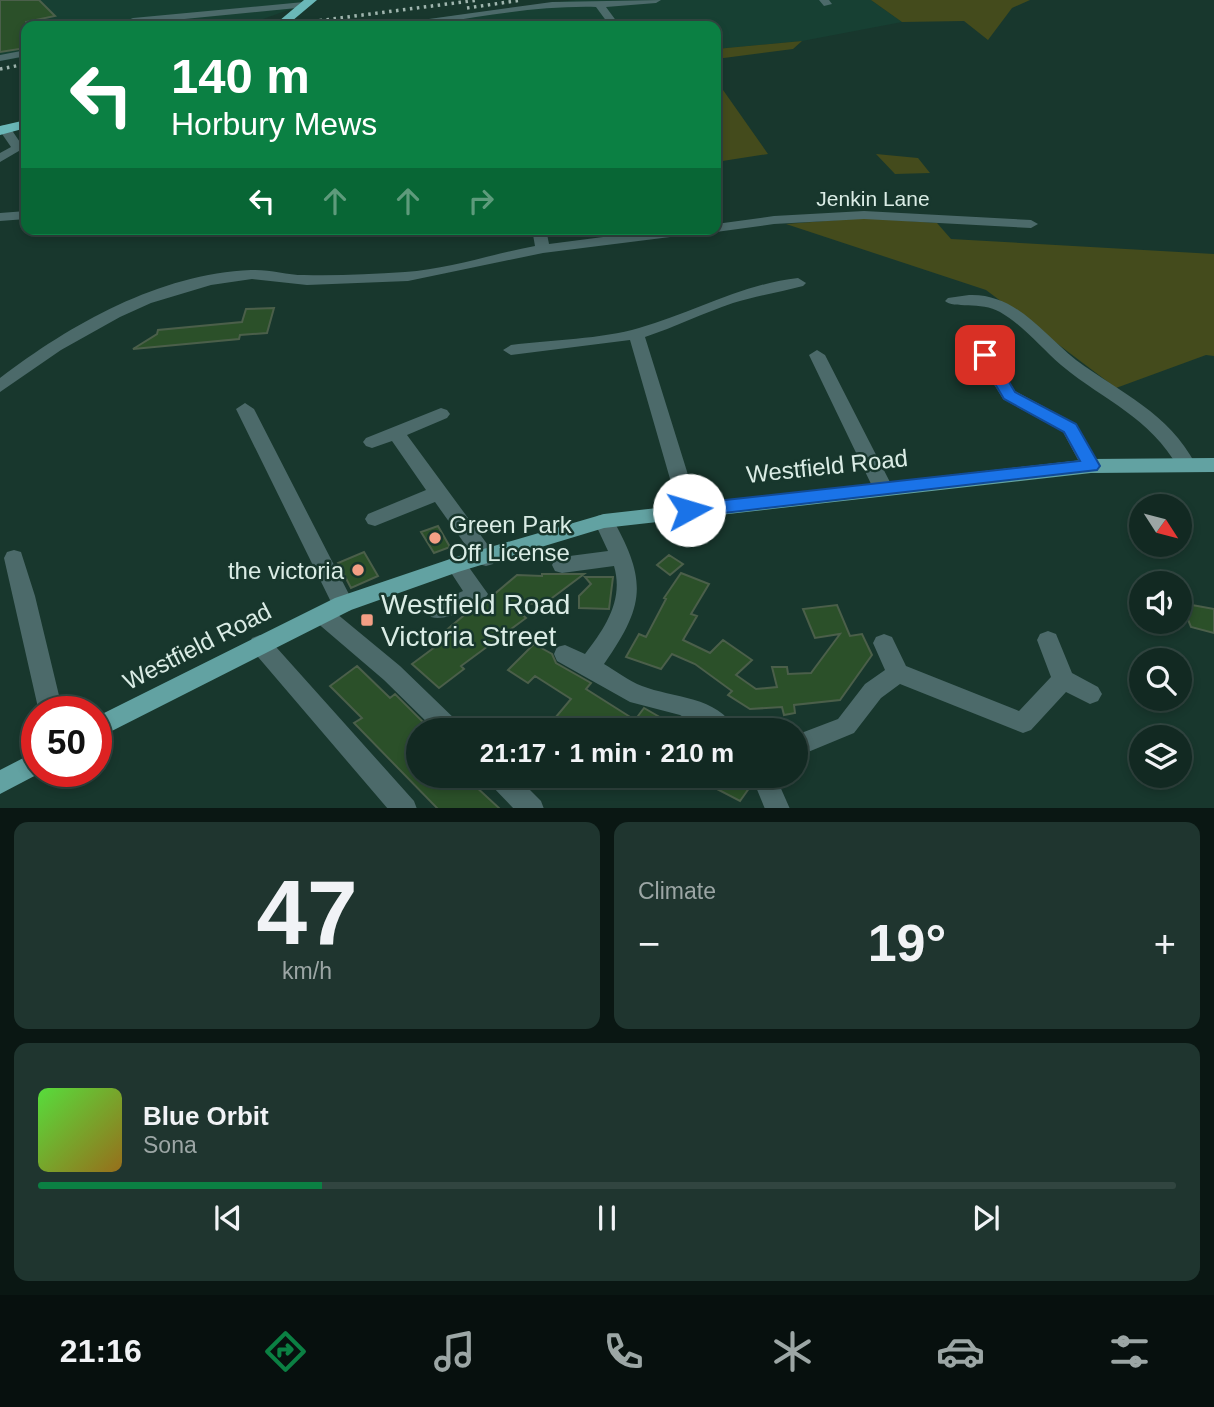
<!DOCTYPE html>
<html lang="en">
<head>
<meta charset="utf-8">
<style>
  :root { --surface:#122922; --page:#1f352f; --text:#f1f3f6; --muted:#9ca6a5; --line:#314540; --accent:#0b8043 }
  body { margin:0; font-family:Arial,sans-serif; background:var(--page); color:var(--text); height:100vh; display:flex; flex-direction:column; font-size:26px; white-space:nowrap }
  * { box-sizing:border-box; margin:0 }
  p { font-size:23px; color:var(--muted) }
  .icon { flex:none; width:38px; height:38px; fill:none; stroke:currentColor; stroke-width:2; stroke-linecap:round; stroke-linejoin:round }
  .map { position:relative; height:808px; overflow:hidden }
  .details { display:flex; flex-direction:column; gap:14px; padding:14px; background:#0a1713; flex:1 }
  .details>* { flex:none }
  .top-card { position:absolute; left:21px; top:21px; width:700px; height:214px; border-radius:14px; box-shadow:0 4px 10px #0003,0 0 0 2px var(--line); background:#0b8043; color:#fff; overflow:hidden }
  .needle { width:46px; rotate:126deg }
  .buttons { position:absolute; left:1129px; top:494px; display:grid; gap:14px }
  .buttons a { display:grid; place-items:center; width:63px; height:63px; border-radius:50%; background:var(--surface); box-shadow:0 4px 10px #0003,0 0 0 2px var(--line); font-size:35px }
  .speed { position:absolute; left:21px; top:696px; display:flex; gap:14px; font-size:35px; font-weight:700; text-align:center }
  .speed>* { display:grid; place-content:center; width:91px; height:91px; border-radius:50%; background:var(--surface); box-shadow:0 4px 10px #0003,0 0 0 2px var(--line); line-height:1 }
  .speed .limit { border:10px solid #d22; background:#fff; color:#111 }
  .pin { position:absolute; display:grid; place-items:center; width:60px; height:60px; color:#fff; margin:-30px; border-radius:14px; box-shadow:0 4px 10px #0006 }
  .me { position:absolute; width:77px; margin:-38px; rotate:84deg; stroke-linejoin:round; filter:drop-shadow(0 0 5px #0008) }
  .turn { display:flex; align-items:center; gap:24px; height:147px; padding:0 35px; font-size:32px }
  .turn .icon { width:91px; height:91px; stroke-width:2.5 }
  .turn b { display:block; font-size:49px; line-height:60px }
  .lanes { display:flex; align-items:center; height:66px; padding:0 35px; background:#0003; justify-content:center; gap:35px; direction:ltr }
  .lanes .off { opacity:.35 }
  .big { font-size:52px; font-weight:800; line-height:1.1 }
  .details .card { flex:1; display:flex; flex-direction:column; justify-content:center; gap:10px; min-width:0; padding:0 24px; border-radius:14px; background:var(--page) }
  .details .dial { align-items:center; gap:0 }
  .dial b { font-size:91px; line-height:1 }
  .song { display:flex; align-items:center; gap:21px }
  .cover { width:84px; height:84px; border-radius:10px; background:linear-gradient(135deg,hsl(110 70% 55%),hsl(40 70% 35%)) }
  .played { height:7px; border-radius:4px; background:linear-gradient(90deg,var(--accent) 25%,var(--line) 25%) }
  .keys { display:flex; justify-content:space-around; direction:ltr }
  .heat { display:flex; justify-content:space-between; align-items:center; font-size:38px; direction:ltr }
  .details .tiles { flex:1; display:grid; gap:14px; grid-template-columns:1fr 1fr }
  .card:last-child { grid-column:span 2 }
  .trip { position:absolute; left:406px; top:718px; width:402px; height:70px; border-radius:35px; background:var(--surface); box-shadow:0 4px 10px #0003,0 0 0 2px var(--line); font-weight:800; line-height:70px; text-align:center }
  .tab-bar { display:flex; height:112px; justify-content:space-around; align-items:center; background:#07100e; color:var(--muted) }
  .tab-bar .icon { width:49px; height:49px }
  .tab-bar .on { color:var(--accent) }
  .tab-bar b { font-size:32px; color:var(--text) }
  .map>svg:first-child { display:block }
</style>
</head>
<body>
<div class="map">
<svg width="1214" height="809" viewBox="0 0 1214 809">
  <rect width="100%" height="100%" fill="#18372d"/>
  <!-- built -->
  <path fill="#174033" d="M0,0H306L291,9L263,19L215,26H26V57L0,61Z
    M575,0H871L902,22L802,41L716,49V26H374Z"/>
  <!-- green -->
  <path fill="#444b1c" d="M871,0H1030L1012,8L988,40L964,21L902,22Z
    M802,41L793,49L716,59V49Z
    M716,80L768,154L716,162Z
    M876,154L918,158L930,173L895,174Z
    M864,218L937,223L951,239L1214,254V356L1206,355L1116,388L986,290L786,224Z"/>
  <!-- building -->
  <path fill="#2b5029" stroke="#4b5f4a" stroke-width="2" d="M0,0H39L55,16L26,22V48L0,52Z
    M274,308L267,333L240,335L239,339L133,349L157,334L158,330L242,322L246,309Z
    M438,526L450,547L434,553L421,532Z
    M364,552L378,576L351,588L338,563Z
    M669,555L683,564L670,575L657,565Z
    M681,573L709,584L691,614L697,616L683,640L710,653L723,640L752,660L736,675L756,689L777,687L772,667H787L788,674L811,673L840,634L815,638L803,609L837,605L850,636L862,634L872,655L840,700L794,705L795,713L784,715L782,707L750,709L728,695L732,691L695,664L672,654L661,669L626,657L639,634L646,637L666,599L664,598Z
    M542,574H584L544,604L509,603L526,618L461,666L464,669L439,688L412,664L447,638L443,633L468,612L471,614L517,575L542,576Z
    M585,577H613L609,609L579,608V596L591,584Z
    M1181,603L1214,609V633L1191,627Z
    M534,644L552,654L556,663L591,683L586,689L635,720L644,708L682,730H587L575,722L569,730H545L571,699L535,676L528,683L508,670Z
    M357,666L390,698L395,694L431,730H418V775H483L473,784L500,809H438L354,723L362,718L330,686Z
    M690,775H749L752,784L740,801Z"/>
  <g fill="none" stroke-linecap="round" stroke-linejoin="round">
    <!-- minor -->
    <path fill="#4c6a6a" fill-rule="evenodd" d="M661,0L656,3L606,7L620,26H610L596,7C556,6 516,11 476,17C449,21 422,27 395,26L400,23L552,2Z
      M819,0H829L832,4L824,6Z
      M304,2L309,5L307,7L113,26L133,18Z
      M26,50V56L0,61V55Z
      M5,125L9,126L24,148L0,162V153L11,147L0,131L1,126Z
      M26,211V219L0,221V213Z
      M864,211L1031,220L1038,224L1031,228L864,219L774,224L716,232L710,229H716V224L774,216Z
      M532,229H546L549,244L665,229H709L702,233L543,253L408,281L307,285L252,279L211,285L151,303L120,317L61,350L0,392V378C71,324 159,274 251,270C269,269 286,275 304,275C337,276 371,274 405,272C449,269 492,254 535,246Z
      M798,278L806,283L803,286C780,292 757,296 733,303C703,313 675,327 645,337L699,510L696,515H682L679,510L630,340L511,355L503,350L511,345C551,340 602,339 639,328C693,313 742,284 798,278Z
      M969,295C1016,293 1043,334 1076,360C1122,394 1168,412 1196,465L1194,470H1180C1147,414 1108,404 1061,365C1041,348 1024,326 1000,312C981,301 953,309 945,301L948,298Z
      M817,350L825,355L893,488L890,493H876L873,488L809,355Z
      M985,351L991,352L1015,391L1076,424L1100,466L1098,471H1084L1063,432L1003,399L985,370H966L958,365L966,360H979L977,356L979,352Z
      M245,403L254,409L354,604L351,610L343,613L335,610L332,604L236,409Z
      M441,408L447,410L450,414L447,418L407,435L493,552L496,558L493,564L486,566L479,564L435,502L375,526L368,524L365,519L368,514L426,490L392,441L372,448L366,446L363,442L366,438Z
      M604,514L611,516C647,580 646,604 604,664C616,671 629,681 642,686C672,698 719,696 735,730H705L680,715L630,702L557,661L554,654L557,647L565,645L585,654C605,628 624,600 614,566L562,573L555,571L552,565L555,559L562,557L608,551L594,521L597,516Z
      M14,550L21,552L35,596L63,712H39L4,558L7,552Z
      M456,557L463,559L488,594L484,600C470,607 447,622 431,617L428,611L431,605L463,591L446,565L449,559Z
      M323,606L331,609L400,666L459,723L463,730H435L384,680L315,621L312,615L315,609Z
      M1048,631L1056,634L1072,673L1098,687L1102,694L1098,701L1090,704L1066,692L1031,730L1023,733L900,684L881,698L854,733L796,757V735L838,719L865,684L885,670L873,643L876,637L884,634L892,637L906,666L1019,711L1051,677L1037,640L1040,634Z
      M260,635L268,638L414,801L417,809H388L252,650L249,644L252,638Z
      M486,775H515L541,801L544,809H514L489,783Z
      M751,775H775L790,809H765Z"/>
    <!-- major -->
    <path fill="#62a2a2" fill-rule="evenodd" d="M1214,458V472L1091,473L604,528L458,572L351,610L96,739V717L335,598L456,557L604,514L1091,459Z
      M37,751V772H42L0,794V770Z"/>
    <!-- highway -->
    <path fill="#6ab8b8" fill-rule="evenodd" d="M304,0H317L286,26H273Z
      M26,120V128L0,135V126Z"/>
    <!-- rail -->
    <path stroke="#9fb5ae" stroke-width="3.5" stroke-dasharray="2.5 4.5" stroke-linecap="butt" d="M467,8L522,0
      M278,26L478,0
      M0,69L26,64"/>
  </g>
  <!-- route -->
  <path fill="#1a73e8" stroke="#114b97" stroke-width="2" d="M985,351L991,352L1015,392L1076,424L1100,466L1097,470L689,517L682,515L680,510L682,506L689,504L1080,461L1064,432L1004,399L978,355Z"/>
  <!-- markers -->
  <g fill="#f39f85" stroke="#18372d" stroke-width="2.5">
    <circle cx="435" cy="538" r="7"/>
    <circle cx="358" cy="570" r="7"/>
    <rect x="360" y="613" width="14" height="14" rx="3.5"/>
  </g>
  <g text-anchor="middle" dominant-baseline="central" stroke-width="5" stroke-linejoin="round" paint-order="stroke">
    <!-- far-street labels -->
    <g font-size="21" fill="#daece5" stroke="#18372d">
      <text x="873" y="198">Jenkin Lane</text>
    </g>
    <!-- street labels -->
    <g font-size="24" fill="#daece5" stroke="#18372d">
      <text transform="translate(827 466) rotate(-6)">Westfield Road</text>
      <text transform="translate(197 646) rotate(-27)">Westfield Road</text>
    </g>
    <!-- poi labels -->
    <g font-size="24" fill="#daece5" stroke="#18372d" text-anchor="start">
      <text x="449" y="524">Green Park<tspan x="449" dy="28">Off License</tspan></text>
      <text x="344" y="570" text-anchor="end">the victoria</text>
    </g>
    <!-- near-poi labels -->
    <g font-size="28" fill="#daece5" stroke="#18372d" text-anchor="start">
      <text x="381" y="604">Westfield Road<tspan x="381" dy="32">Victoria Street</tspan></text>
    </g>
  </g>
</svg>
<div class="buttons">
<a><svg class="needle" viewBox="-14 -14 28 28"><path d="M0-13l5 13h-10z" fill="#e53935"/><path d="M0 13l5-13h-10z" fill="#9ca6a5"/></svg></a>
<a><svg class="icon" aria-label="sound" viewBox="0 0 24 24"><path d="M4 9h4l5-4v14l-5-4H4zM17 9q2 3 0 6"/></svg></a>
<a><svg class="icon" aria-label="search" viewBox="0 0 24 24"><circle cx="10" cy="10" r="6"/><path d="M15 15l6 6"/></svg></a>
<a><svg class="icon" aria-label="layers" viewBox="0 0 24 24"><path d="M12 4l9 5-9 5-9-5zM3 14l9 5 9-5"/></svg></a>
</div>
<div class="speed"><div class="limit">50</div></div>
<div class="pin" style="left:985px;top:355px;background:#d93025"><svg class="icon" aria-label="arrive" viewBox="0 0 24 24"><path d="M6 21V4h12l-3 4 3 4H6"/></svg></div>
<svg class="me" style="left:689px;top:510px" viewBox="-20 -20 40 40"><circle r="19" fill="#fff"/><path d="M0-13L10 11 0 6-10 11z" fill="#1a73e8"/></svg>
<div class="trip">21:17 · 1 min · 210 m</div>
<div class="top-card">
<div class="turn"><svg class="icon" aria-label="left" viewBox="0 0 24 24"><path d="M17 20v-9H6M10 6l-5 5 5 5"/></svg><div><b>140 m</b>Horbury Mews</div></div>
<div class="lanes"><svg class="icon" aria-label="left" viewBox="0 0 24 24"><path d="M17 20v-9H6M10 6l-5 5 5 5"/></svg><svg class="icon off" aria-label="ahead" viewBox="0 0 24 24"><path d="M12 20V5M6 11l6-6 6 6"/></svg><svg class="icon off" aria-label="ahead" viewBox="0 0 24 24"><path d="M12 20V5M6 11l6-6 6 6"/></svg><svg class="icon off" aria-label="right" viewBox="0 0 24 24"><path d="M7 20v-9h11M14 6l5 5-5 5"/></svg></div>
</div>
</div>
<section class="details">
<div class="tiles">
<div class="card dial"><b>47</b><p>km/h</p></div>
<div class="card"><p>Climate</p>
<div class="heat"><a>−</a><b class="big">19°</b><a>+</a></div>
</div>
<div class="card">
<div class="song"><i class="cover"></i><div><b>Blue Orbit</b><p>Sona</p></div></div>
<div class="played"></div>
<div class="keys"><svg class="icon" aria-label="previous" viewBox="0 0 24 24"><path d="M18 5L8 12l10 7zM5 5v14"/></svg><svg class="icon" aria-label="pause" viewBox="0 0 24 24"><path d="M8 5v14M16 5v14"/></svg><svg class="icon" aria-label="next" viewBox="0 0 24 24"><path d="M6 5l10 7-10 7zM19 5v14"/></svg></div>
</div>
</div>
</section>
<nav class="tab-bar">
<b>21:16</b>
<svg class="icon on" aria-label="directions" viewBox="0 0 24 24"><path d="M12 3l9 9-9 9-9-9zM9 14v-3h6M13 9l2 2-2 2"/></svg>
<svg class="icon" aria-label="music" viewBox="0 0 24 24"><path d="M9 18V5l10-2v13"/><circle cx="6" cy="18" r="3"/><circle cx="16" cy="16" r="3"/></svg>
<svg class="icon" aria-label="phone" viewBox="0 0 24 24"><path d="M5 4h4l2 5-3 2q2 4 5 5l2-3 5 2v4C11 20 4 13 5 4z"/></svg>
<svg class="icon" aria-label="climate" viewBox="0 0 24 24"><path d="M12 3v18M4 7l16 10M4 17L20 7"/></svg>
<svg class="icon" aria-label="car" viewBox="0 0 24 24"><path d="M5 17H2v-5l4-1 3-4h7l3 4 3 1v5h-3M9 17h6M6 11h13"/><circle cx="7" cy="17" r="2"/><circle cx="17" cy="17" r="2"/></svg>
<svg class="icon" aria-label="filters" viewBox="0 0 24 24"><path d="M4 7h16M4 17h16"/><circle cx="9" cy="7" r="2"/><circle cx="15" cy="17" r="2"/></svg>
</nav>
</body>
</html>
